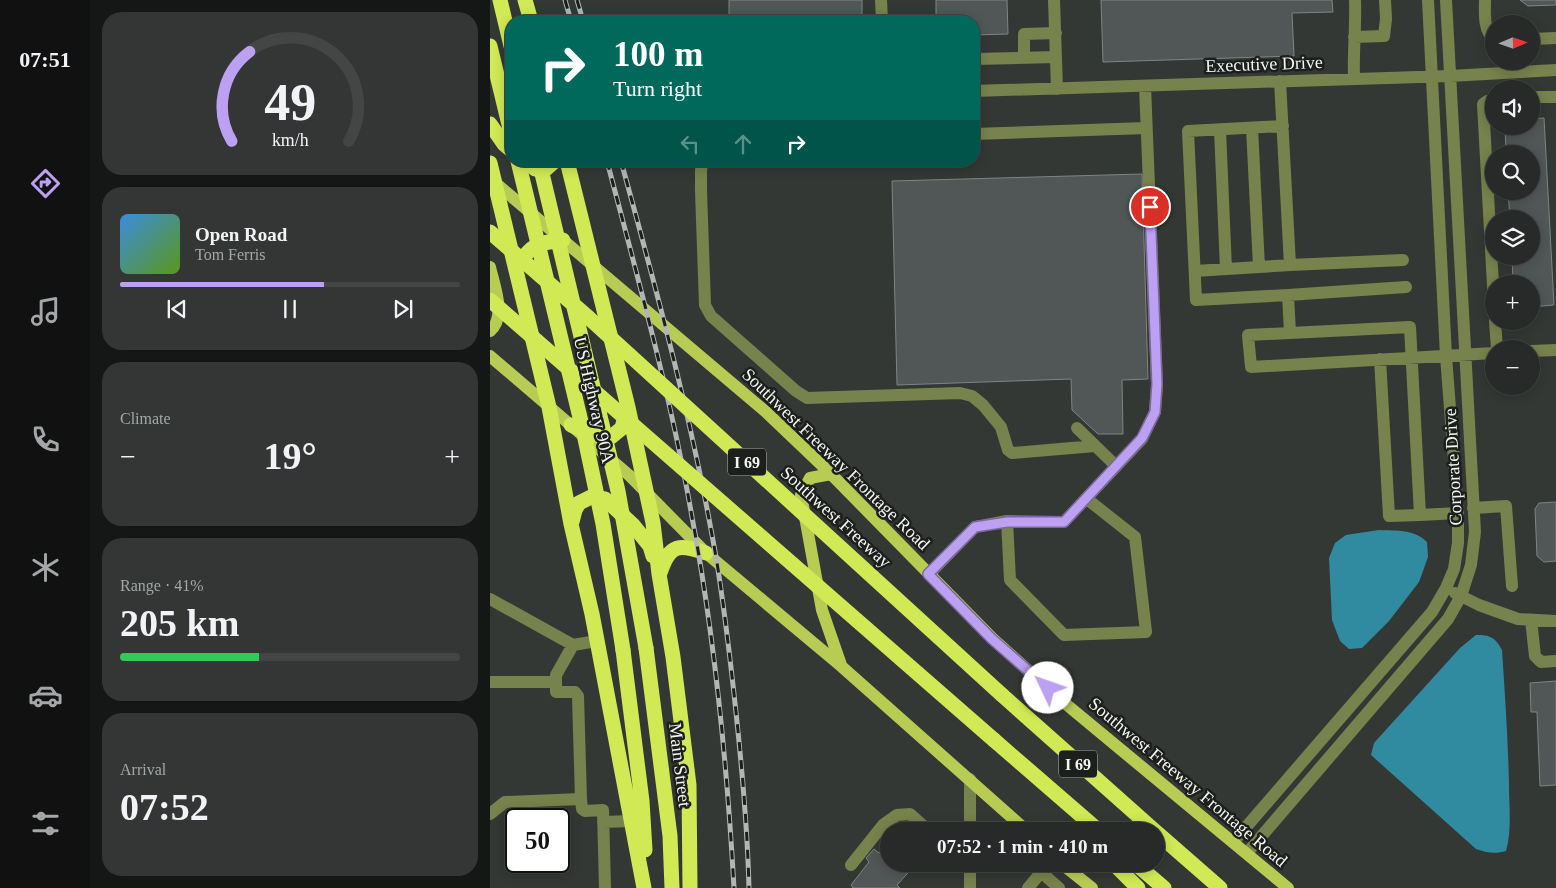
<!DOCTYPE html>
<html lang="en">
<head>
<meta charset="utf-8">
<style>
  :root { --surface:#272a28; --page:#333634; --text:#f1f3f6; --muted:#a4a7a8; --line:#434645; --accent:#bca0f2 }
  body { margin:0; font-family:Georgia,serif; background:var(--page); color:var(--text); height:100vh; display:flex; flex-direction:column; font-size:19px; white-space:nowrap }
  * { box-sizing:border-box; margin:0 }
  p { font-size:16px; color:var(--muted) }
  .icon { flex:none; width:28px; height:28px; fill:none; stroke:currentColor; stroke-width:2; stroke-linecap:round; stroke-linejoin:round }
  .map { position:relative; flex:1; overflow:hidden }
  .side { display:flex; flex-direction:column; gap:12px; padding:12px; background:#151716; width:400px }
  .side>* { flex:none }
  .guide { position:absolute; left:15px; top:15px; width:475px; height:152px; border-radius:20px; box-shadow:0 2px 12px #0003,0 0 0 1px var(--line); background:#00695c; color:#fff; overflow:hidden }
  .needle { width:32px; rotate:88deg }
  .tools { position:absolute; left:995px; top:15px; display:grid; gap:10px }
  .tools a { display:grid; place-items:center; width:55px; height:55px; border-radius:50%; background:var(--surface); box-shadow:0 2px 12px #0003,0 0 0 1px var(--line); font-size:25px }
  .speed { position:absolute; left:15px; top:808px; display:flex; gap:10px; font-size:25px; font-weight:700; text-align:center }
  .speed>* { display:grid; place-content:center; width:65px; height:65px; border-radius:50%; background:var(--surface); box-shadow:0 2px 12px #0003,0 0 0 1px var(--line); line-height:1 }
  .speed .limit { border:2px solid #111; border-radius:8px; background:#fff; color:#111 }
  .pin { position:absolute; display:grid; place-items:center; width:42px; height:42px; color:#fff; margin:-21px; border:2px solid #fff; border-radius:50%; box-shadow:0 1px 5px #0007 }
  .me { position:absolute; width:55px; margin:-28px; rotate:312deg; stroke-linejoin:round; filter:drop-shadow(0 0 4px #0008) }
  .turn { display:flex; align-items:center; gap:18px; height:105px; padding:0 25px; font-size:22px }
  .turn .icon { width:65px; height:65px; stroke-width:2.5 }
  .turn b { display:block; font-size:35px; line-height:42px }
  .lanes { display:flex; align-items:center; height:48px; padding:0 25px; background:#0003; justify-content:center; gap:25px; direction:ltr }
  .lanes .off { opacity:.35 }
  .big { font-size:38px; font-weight:600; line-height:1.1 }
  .side .tile { flex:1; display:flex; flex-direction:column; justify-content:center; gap:8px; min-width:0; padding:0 18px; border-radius:20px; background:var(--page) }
  .side .dial { align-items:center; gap:0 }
  .dial svg { height:130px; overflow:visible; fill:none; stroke:var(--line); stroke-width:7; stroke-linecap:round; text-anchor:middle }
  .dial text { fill:var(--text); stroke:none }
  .song { display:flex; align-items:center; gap:15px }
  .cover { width:60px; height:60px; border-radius:8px; background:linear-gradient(135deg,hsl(210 70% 55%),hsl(90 70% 35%)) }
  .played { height:5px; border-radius:2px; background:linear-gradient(90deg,var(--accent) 60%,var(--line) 60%) }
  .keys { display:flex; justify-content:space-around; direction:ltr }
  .heat { display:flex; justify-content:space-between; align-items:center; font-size:28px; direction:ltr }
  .charge { height:8px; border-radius:4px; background:linear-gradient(90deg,#34c759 41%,var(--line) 0) }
  .trip { position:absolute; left:390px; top:822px; width:285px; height:50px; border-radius:25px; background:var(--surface); box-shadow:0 2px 12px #0003,0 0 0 1px var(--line); font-weight:600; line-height:50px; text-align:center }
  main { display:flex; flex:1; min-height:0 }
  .tab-bar { display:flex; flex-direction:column; width:90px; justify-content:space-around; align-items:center; background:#101110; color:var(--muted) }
  .tab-bar .icon { width:35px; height:35px }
  .tab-bar .active { color:var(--accent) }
  .tab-bar b { font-size:22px; color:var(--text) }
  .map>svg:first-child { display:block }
</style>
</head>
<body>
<main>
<nav class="tab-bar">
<b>07:51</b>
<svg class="icon active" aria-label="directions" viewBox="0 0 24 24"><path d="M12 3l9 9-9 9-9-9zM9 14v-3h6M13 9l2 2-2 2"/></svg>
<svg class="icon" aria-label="music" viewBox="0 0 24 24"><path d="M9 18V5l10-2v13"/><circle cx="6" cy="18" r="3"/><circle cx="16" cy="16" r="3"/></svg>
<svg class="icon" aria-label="phone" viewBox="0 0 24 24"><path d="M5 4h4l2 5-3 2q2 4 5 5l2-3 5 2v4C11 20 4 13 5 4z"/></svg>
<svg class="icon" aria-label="climate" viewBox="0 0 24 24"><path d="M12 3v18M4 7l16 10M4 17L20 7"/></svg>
<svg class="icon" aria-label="car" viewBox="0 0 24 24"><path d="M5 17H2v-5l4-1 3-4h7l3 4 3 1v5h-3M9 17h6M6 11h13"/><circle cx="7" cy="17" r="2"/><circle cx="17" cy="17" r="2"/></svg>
<svg class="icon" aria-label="filters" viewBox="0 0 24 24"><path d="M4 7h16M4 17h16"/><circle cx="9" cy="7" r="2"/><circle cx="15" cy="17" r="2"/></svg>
</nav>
<section class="side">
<div class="tile dial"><svg viewBox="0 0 100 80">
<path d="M14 69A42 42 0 1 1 86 69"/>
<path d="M14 69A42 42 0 0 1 25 14" stroke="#bca0f2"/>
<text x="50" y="56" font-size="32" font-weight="700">49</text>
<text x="50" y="72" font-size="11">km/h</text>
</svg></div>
<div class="tile">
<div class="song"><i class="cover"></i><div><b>Open Road</b><p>Tom Ferris</p></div></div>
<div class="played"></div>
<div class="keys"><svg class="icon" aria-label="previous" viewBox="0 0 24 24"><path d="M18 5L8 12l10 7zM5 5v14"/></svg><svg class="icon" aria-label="pause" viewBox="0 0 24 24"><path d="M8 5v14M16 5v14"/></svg><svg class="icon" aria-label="next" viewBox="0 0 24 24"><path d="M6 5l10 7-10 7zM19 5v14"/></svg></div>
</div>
<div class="tile"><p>Climate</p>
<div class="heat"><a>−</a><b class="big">19°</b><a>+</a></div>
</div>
<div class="tile"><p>Range · 41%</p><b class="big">205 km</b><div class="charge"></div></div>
<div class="tile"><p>Arrival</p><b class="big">07:52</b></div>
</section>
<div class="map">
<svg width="1066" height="888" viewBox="0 0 1066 888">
  <rect width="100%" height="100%" fill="#343835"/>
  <!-- water -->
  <path fill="#308ba1" d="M889,530C907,531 924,529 937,542L938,557L929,582L899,621L872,648L859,649L850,641L842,620L839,558L845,543L856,535Z
    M986,635C1000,635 1005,637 1012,650C1015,695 1018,740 1019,785C1019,807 1022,830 1016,851C1005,854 997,853 986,849L881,755L884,743L970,648Z"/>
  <!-- building -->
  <path fill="#505756" stroke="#7e8583" d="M239,0H372V21H239Z
    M446,0H517L518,34L484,35V21H446Z
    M611,0H842L843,12L802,13L804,56L613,62Z
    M1030,0H1066V5L1038,6Z
    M1054,118L1064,305L1041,307V284H1023L1022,256H1041V219H1020L1018,191H1041V154H1016L1015,126H1041V119Z
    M652,174L658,379L632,380L633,434H608L582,410L581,379L407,385L402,181Z
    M1066,502V561L1054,562L1047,556L1045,509L1049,503Z
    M1066,681V785L1050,786L1047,712H1041L1040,683Z
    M399,842V864H426L407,885L410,888H363L361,885L379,862L376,858L384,849L389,853Z"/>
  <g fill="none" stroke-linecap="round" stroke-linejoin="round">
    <!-- minor -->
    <path stroke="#78824c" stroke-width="12" d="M391,0L392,21
      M564,0L567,89
      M995,0C995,12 993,31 1004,39
      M864,37L894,36L896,19L895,0
      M1041,39L1066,38
      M534,58V34L566,33
      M484,59L566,57
      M864,78C863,52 866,26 865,0
      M790,81L800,265L913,260
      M484,91L960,76L1066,70
      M1041,97H1066
      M1004,100L997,101L993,104L1004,303
      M793,126L698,131L706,300L798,295
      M762,128L769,267L800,265
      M730,130L736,269
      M484,134L656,128
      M213,161L211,170V191L215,305L221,316L306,391L317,398L470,393L482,396L493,405L511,427L518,450L522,453L605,446
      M705,271L769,267
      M916,287L798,295L800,333L758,335L761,367L1004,353
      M1005,321L1007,349
      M800,333L920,327L930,515L899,516L890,359
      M1041,351L1066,350
      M587,428L626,466
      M983,508L1016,506L1022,586
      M930,515L968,513
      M517,521L520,580L574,635L656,632L645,537L597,499
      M439,574L485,527L517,521L574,522L652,439L665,412L667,385L655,86
      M965,593L989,605L1028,619L1066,621
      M0,599L83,645L107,641
      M1041,620L1045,656L1051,662L1066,661
      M83,645L66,675V692H85L88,696L91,799
      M0,682H66
      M480,779V831
      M0,814L15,802L91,799L92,809L95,811L113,810L115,888
      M113,822L141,821
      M744,841L942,612L956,588L964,569L968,543V513L956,356L938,0
      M757,853L958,619L971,596L981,565L985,532L956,0
      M480,864V888
      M361,865L393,825L407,815L420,814L439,831
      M551,872L569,888
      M538,888L558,864"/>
    <!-- major -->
    <path stroke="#b8cc54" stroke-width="12" d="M2,180L276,412L341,474L503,639L571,700L798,888
      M0,267C4,285 17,317 0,331
      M0,356L140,476L216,553L351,666L537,831
      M341,474L320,478L311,495L332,610L351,665
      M572,864L602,888"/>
    <!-- highway -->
    <path stroke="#d1e954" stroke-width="15" d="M10,0L21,46
      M35,0L41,21
      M0,46L21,133
      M0,124L14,144L21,150
      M36,161L45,169H56L65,161
      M77,161L138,407L163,523L169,574L183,657L199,785L200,888
      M0,163L59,407L81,524L102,614L154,888
      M26,269C40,245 46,243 73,240
      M81,425L105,435L121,437L132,428L137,409
      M82,522L85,510L89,503L101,497L115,499L143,525L160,546L163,556
      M170,573C180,543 189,544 216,553
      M156,648L180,836L182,888
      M133,650L152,801L155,850
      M512,695L665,831
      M504,740L609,831
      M666,832L730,888
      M624,864L648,888
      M646,864L674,888"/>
    <defs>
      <path id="rail" d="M75,0L81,21
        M87,0L93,21
        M117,161C148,279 181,397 202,517C225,639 237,764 244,888
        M131,161C165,285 199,409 222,535C230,576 235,617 240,659C249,735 257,811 259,888"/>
    </defs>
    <!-- rail casing -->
    <use href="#rail" stroke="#b3b7b4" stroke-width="5"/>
    <!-- rail -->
    <use href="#rail" stroke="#1d1f1d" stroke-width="3" stroke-dasharray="9" stroke-linecap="butt"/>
    <!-- highway-bridge -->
    <path stroke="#d1e954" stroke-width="15" d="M28,161L94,434L113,524L133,650
      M49,161L128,491L156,648
      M0,232L99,318L512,695
      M0,300L504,740"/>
  </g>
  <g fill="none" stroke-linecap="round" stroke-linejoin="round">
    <defs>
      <path id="route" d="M558,688L502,639L438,574L485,527L517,522H574L652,438L665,412L667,384L660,207"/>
    </defs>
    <!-- route casing -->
    <use href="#route" stroke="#7a689d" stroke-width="12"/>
    <!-- route -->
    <use href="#route" stroke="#bca0f2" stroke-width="9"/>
  </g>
  <g text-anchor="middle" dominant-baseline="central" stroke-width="5" stroke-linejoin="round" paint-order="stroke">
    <!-- shield labels -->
    <g fill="#1d1f1d" stroke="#b3b6b3" stroke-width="1">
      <rect x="238" y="448.5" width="38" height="27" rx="4"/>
      <rect x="569" y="750.5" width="38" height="27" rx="4"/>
    </g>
    <g font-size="16" font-weight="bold" fill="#f3f6f3">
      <text x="257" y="462">I 69</text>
      <text x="588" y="764">I 69</text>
    </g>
    <!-- street labels -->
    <g font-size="18" fill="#f3f6f3" stroke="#1d1f1d">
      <text transform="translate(774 64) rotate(-2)">Executive Drive</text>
      <text transform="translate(104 400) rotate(77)">US Highway 90A</text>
      <text transform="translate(346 459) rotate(44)">Southwest Freeway Frontage Road</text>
      <text transform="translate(963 467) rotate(-93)">Corporate Drive</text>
      <text transform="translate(346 517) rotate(42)">Southwest Freeway</text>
      <text transform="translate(190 765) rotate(83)">Main Street</text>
      <text transform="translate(698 782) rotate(40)">Southwest Freeway Frontage Road</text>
    </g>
  </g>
</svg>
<div class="tools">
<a><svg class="needle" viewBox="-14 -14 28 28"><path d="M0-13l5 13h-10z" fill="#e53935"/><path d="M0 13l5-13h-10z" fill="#a4a7a8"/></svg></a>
<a><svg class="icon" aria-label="sound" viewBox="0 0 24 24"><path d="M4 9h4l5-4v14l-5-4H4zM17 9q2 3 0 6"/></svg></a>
<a><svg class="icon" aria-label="search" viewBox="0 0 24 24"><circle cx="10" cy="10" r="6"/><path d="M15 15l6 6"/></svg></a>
<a><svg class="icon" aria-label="layers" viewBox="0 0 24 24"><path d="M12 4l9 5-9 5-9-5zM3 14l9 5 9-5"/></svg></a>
<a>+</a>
<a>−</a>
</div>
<div class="speed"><div class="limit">50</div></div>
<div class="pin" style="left:660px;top:207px;background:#d93025"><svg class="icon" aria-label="arrive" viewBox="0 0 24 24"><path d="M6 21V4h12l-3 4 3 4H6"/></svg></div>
<svg class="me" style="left:558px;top:688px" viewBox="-20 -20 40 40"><circle r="19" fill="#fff"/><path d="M0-13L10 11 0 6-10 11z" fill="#bca0f2"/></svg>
<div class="trip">07:52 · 1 min · 410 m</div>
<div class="guide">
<div class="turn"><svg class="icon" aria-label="right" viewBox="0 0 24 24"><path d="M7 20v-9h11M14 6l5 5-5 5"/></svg><div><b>100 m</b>Turn right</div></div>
<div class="lanes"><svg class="icon off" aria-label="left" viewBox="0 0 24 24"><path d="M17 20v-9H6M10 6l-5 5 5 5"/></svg><svg class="icon off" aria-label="ahead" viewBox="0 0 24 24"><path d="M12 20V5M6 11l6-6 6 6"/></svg><svg class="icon" aria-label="right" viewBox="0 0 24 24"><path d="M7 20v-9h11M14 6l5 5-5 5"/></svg></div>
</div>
</div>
</main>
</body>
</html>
